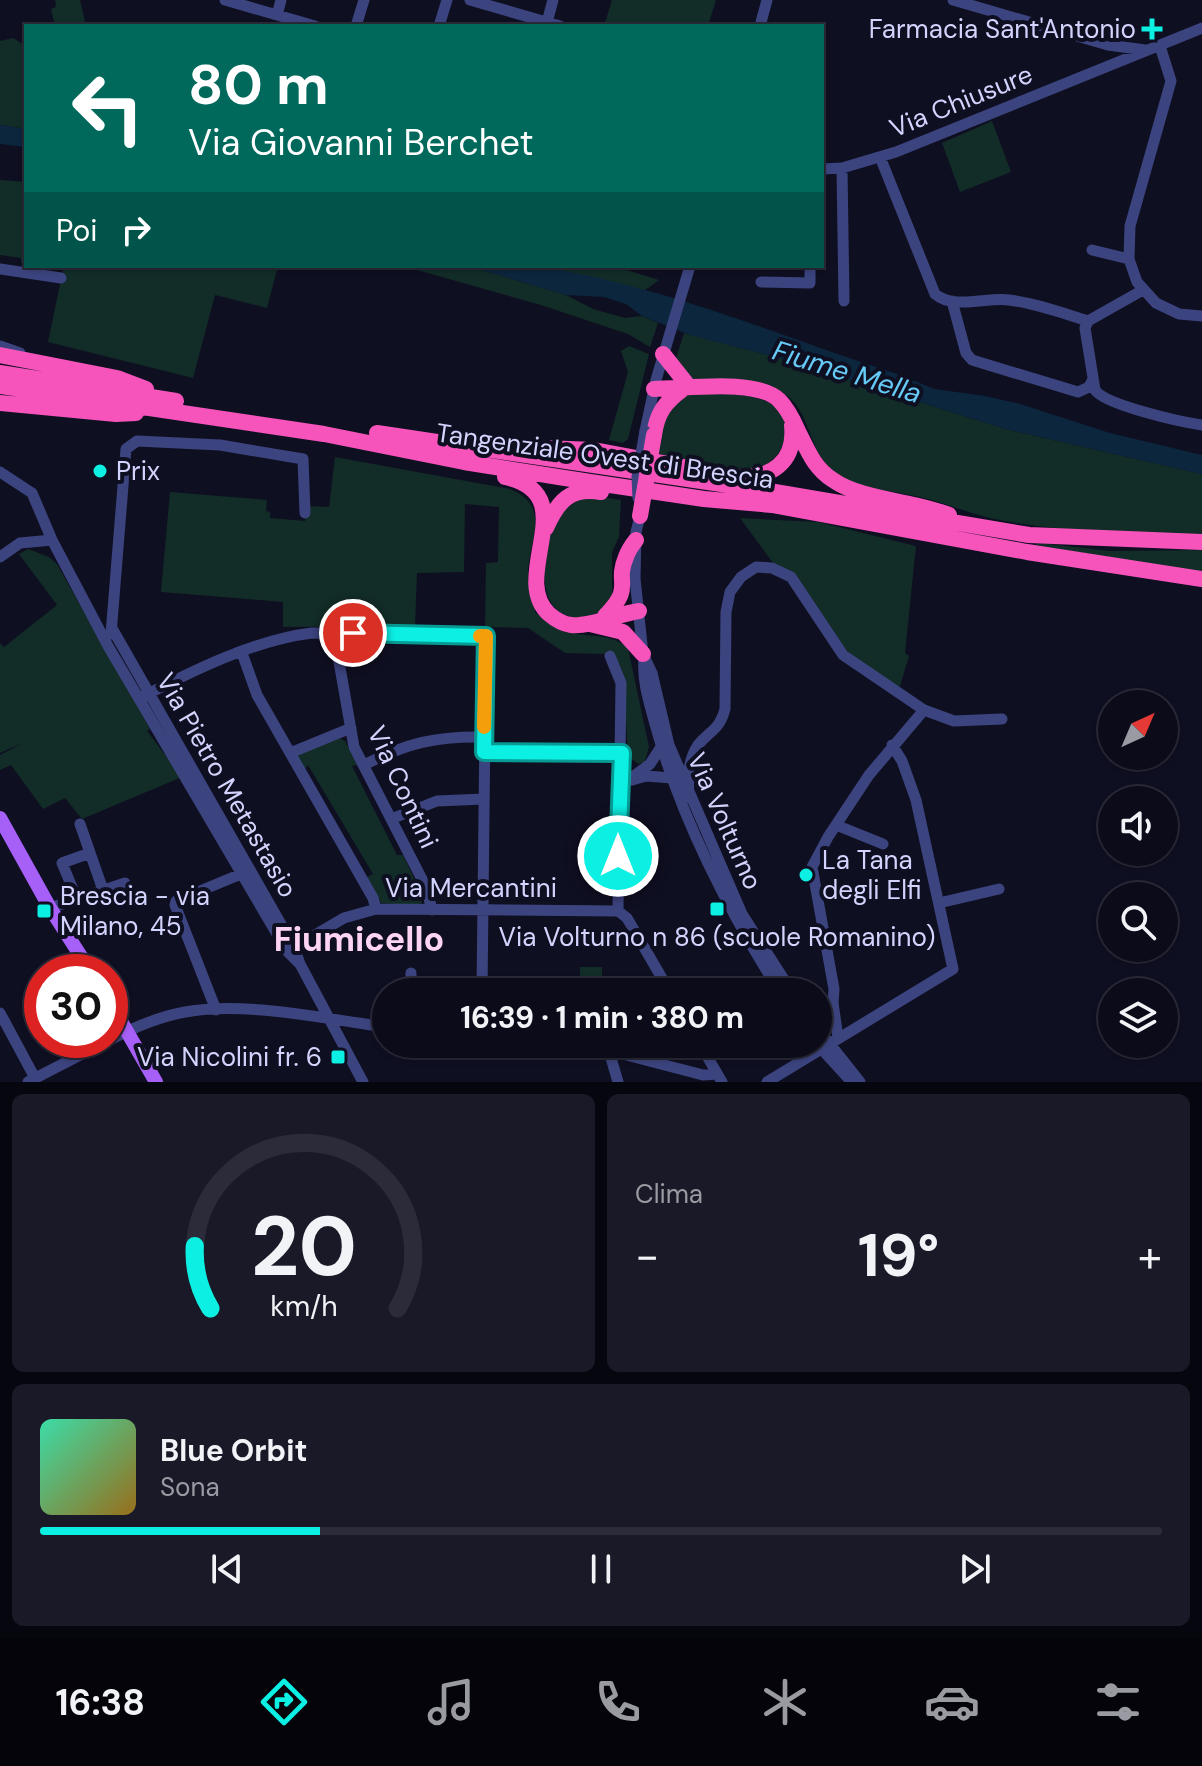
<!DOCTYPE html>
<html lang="it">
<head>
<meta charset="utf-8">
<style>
  :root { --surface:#0b0b1a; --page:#191927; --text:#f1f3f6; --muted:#9a9ba2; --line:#2b2b39; --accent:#0cefe3 }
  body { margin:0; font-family:"DM Sans",sans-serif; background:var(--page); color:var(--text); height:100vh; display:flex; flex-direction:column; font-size:30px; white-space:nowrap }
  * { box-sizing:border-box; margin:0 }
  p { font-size:26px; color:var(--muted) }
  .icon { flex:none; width:44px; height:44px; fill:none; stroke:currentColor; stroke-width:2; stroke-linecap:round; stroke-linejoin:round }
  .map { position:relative; height:1082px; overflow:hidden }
  .drawer { display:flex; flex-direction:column; gap:12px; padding:12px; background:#06060e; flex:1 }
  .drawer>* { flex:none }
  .guide { position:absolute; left:24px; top:24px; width:800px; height:244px; border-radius:0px; box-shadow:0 2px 6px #0004,0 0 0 2px var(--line); background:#00695c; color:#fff; overflow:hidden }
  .needle { width:52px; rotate:44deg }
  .buttons { position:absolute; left:1098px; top:690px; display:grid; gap:16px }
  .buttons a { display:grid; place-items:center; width:80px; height:80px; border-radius:50%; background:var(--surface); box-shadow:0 2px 6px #0004,0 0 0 2px var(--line); font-size:40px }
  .speed { position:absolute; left:24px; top:954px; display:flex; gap:16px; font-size:40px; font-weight:700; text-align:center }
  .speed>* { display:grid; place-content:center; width:104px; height:104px; border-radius:50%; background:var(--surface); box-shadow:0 2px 6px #0004,0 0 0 2px var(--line); line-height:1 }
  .speed .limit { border:12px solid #d22; background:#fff; color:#111 }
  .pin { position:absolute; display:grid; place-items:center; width:68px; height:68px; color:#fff; margin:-34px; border:4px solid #fff; border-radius:50%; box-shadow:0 2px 8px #0007 }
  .me { position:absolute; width:88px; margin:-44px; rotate:0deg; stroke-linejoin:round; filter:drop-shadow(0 0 6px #0008) }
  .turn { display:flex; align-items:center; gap:28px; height:168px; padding:0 32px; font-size:36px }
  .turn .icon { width:104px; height:104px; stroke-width:2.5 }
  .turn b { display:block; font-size:56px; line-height:68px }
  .then { display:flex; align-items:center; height:76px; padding:0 32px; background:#0003; gap:16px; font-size:30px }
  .big { font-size:60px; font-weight:700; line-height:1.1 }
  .drawer .card { flex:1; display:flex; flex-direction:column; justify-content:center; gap:12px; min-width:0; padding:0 28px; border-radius:12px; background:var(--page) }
  .drawer .dial { align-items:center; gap:0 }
  .dial svg { height:208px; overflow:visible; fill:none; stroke:var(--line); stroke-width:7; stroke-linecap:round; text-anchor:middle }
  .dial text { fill:var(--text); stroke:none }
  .song { display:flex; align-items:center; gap:24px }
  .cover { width:96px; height:96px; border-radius:12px; background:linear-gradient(135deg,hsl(160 70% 55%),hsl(40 70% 35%)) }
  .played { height:8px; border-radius:4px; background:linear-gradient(90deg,var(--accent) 25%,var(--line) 25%) }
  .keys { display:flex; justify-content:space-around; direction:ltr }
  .heat { display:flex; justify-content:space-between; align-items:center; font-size:44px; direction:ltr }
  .drawer .tiles { flex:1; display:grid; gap:12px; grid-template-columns:1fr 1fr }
  .card:last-child { grid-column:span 2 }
  .trip { position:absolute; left:372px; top:978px; width:460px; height:80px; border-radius:40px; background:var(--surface); box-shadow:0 2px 6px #0004,0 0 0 2px var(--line); font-weight:700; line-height:80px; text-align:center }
  .tabs { display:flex; height:128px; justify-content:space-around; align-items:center; background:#04040a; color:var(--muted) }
  .tabs .icon { width:56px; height:56px }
  .tabs .current { color:var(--accent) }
  .tabs b { font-size:36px; color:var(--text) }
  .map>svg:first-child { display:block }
</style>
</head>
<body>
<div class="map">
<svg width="1202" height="1082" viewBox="0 0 1202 1082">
  <rect width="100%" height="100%" fill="#0f0f22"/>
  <!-- green -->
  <path fill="#122c27" d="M55,0H80L86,26H55L51,9L56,7Z
    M612,0H716L708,26H604Z
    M13,38L23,44L26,55V129L0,125V41Z
    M992,121L1011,172L960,192L942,143Z
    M0,180L26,182V264L21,263V258L0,255Z
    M41,266H278L267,308L215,295L193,378L48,342L63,270Z
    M403,266H468L566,295L593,309L625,318L642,316L658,323L650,347L628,334L541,305Z
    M539,266H625L624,269L659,280L644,291Z
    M684,333L779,358L1009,430L1202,474V535C1132,532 1059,533 990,518C965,512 940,501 915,496C888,490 857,489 834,472C807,451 812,410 782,392C756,377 705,389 688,377C683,374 679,368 674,364Z
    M629,346L649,354L628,439L623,443L609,440L628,372L621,351Z
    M698,392C729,395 798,390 784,441C781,453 772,463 760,467C738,474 680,459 656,456C662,426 664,400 698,392Z
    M335,457L510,489C554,507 527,542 528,577C528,589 532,597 536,607L535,612C546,622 558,630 574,633C594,638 610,633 628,648L649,747L645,761L639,764L628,757L624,681L606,654L565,653L528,628L485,627L486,563L498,562L499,507L465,504L464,572L417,573L415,626L283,627V602L161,592L170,492L267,500L266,511L270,512V518L305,521L307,506L329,507Z
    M586,495L621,500L619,537L612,552V595L598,613C589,617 577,619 568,616C532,605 545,541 556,515Z
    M740,518L818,522L916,546L905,653L909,656L900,686L896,688L849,656L776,567Z
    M1040,543L1110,551L1202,550V572L1034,545Z
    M28,549L49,557L57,564L150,729L147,731L182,777L82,819L65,798L43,809L11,765L0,770V755L23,743L0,753V643L4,647L57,605L19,554Z
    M339,738L345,741L357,765L352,766L397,855H403L421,893L422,902L418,906L381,903L367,877L373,874L308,765L304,770L297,754Z
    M580,967H602V992H580Z"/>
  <!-- water -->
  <path fill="#0c263e" d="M0,125L26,129V147L0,144Z
    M468,266C492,266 518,263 541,267C666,286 784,338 903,376L934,389L985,396L1020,404L1110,433L1202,455V474L1009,430L779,358L690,335L642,316L626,304L604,297L566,295Z"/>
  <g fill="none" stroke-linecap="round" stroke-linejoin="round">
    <!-- minor -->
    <path stroke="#3c447f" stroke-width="11" d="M225,0L315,26
      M470,0L560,26
      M953,0L1108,45L1145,50
      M277,15L281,0
      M356,26L364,0
      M439,26L447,0
      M546,26L553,0
      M760,26L767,0
      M1160,46L1171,81L1130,226L1129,259L1137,282L1156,303L1179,314L1202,316
      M880,157L935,294C954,310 986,297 1009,300C1035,303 1062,313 1088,321
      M842,168L844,301
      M822,169L842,168L896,152L1202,28
      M1092,250L1129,259
      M0,269L61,278
      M761,282L810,283V266
      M1143,290L1088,321L1085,328L1095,390C1105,405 1181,422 1202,425
      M952,301L966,353L972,360L1078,392L1089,387L1093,379
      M0,346L20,353
      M645,431L656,380L690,266
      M0,472L32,493L52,540L108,646L287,951L300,964
      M640,516L636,532L635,579L643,654L652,673L669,745L742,914L792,992
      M0,557L20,543L52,540
      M113,630L294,947L300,964L363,1082
      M334,633L354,747L426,887L432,910
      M111,634L126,449L137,441L220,445L303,459L305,513
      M242,653L257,695L373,898L376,909
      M610,656L621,683L618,911
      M644,658C642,681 649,702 655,724C681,819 728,910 780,992
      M140,698C192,671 254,640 312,633L486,636L482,992
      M484,752L622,753
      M290,753L351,728
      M364,765C407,743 436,736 484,737
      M632,780L646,776L672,778
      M619,790L622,785L650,764L661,747
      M689,797C688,779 687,761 698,745C710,730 719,731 725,709L726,612L730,592L741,577L756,567L772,568L791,577L843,655L924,710L954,721L1002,719
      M391,819L437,801L484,799
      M80,824L103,890
      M836,825L883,844
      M77,899L62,863L90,853
      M939,903L999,889
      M50,908L125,883
      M618,911L627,918L670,992
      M291,949L344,918L376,909L618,911
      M411,973V992
      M833,1003L838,1038
      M216,1010L175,905L176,901L241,874
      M0,1013L35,1078
      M818,1019L833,1003L834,989L812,867L828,837L869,775L924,710
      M818,1029L860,1082
      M110,1040C134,1027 158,1017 185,1012C247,1001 324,1019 386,1027
      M525,1044L611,1051L703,1075L717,1074
      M700,1044L722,1082
      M817,1044L849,1079
      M609,1051L618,1082
      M28,1082L109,1040
      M767,1082L953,969L916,800L902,761L892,745"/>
    <!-- major -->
    <path stroke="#a760f7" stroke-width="14" d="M0,818L50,908L91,972
      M110,1002L156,1082"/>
    <!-- highway -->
    <path stroke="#f654bb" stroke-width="16" d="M663,354L686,383
      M0,355L117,378L146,389
      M0,373L176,401
      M0,386L324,434L464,462L590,482L704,499L772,505L1027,552L1202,579
      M654,389C685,389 756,378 779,400C787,408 794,422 798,431C808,451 814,468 833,480C861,500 915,501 949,515
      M0,403L116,414L136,413
      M377,433L775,492L1029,535L1202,542
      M654,435C657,413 665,402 683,389
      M520,447L594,450L737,477C771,479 796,462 792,425
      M505,477C586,494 508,576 549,614C556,620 563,624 571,625C590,627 618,614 639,611
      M546,528C558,501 570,487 601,492
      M605,616C635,585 614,585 626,557C628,551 632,545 636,540
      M590,624L623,632L643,654"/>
    <!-- minor-bridge -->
    <path stroke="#3c447f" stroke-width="11" d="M638,498L637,477L645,431"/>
    <!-- highway-bridge -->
    <path stroke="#f654bb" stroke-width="16" d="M640,516L654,435"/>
  </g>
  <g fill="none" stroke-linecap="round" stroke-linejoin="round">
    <defs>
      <path id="route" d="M353,633L486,636L484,752L622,753L618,856"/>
    </defs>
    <!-- route casing -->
    <use href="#route" stroke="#089b94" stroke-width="20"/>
    <!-- route -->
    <use href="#route" stroke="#0cefe3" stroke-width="14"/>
    <!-- slow -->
    <path stroke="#f59e0b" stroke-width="14" d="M480,636H486L484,727"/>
  </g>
  <!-- markers -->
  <g fill="#0cefe3" stroke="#0f0f22" stroke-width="3">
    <path d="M1148 17h8v8h8v8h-8v8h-8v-8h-8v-8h8z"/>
    <circle cx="100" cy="471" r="8"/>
    <circle cx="806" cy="875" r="8"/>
    <rect x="709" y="901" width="16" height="16" rx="4"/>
    <rect x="36" y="903" width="16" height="16" rx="4"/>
    <rect x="330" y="1049" width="16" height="16" rx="4"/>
  </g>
  <g text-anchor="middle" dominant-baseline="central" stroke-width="8" stroke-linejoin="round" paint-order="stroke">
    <!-- poi labels -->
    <g font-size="26" fill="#d3d4fd" stroke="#0f0f22" text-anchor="start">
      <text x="1136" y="29" text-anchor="end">Farmacia Sant'Antonio</text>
      <text x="116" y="471">Prix</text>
      <text x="822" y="860">La Tana<tspan x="822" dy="30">degli Elfi</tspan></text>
      <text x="60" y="896">Brescia - via<tspan x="60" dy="30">Milano, 45</tspan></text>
      <text x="717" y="937" text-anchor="middle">Via Volturno n 86 (scuole Romanino)</text>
      <text x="322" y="1057" text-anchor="end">Via Nicolini fr. 6</text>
    </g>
    <!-- street labels -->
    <g font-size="26" fill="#d3d4fd" stroke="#0f0f22">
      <text transform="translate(961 101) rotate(-22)">Via Chiusure</text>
      <text transform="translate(605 456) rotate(8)">Tangenziale Ovest di Brescia</text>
      <text transform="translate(227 785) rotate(60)">Via Pietro Metastasio</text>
      <text transform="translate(403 787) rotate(65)">Via Contini</text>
      <text transform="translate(725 821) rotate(66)">Via Volturno</text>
      <text x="471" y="888">Via Mercantini</text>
    </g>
    <!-- water labels -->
    <g font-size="28" font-style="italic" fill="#66caf7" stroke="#0f0f22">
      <text transform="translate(847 372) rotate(17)">Fiume Mella</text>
    </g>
    <!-- district labels -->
    <g font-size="34" font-weight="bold" fill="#fdd4f4" stroke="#0f0f22">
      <text x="359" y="939">Fiumicello</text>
    </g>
  </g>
</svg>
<div class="buttons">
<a><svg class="needle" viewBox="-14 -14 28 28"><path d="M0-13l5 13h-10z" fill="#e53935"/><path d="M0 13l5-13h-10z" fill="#9a9ba2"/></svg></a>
<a><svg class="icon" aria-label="sound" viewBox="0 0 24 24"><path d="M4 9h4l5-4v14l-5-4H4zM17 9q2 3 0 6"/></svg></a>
<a><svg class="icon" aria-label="search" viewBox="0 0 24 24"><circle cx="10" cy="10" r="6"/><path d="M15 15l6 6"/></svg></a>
<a><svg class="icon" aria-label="layers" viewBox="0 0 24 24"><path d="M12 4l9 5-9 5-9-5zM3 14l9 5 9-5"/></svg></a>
</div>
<div class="speed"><div class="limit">30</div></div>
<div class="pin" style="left:353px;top:633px;background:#d93025"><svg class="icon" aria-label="arrive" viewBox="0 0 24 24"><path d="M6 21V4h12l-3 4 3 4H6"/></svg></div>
<svg class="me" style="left:618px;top:856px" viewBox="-20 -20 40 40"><circle r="17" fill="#0cefe3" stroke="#fff" stroke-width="3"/><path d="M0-11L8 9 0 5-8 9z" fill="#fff"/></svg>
<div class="trip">16:39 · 1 min · 380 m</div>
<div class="guide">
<div class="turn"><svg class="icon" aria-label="left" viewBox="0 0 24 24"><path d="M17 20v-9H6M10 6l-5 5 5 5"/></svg><div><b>80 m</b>Via Giovanni Berchet</div></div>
<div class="then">Poi<svg class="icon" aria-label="right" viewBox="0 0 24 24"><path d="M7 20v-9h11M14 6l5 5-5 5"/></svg></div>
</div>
</div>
<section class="drawer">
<div class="tiles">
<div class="card dial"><svg viewBox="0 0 100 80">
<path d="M14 69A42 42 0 1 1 86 69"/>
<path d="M14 69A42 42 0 0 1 8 45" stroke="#0cefe3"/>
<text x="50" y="56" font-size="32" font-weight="700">20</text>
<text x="50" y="72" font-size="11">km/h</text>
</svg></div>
<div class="card"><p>Clima</p>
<div class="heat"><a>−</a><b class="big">19°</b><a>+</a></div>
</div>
<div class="card">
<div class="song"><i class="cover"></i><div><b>Blue Orbit</b><p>Sona</p></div></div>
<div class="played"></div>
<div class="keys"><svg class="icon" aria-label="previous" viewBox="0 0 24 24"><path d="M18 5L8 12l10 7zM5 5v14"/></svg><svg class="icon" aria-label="pause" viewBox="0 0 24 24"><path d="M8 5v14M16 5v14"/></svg><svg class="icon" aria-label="next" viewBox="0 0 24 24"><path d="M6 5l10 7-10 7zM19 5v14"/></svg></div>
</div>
</div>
</section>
<nav class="tabs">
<b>16:38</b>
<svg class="icon current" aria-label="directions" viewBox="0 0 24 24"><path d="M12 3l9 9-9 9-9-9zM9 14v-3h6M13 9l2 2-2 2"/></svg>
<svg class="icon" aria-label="music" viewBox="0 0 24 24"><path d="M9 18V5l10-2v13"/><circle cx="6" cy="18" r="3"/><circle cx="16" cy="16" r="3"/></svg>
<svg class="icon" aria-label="phone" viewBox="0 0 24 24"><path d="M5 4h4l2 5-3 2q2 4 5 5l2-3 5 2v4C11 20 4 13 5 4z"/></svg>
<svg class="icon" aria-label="climate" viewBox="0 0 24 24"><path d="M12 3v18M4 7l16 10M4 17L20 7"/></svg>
<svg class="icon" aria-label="car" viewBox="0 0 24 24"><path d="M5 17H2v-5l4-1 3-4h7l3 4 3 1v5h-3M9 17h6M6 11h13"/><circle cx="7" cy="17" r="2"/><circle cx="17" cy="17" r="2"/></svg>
<svg class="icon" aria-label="filters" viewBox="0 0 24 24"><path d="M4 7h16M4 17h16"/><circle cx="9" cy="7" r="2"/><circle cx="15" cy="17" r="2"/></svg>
</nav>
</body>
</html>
